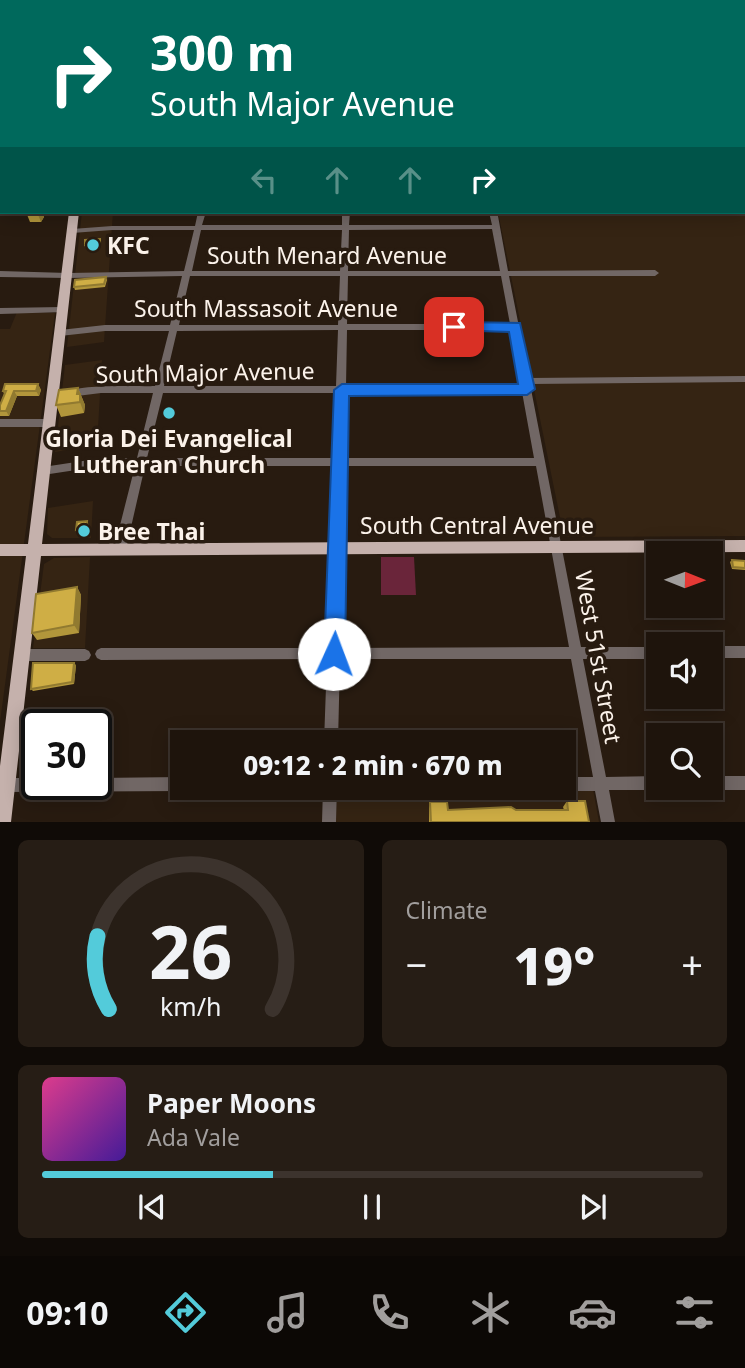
<!DOCTYPE html>
<html lang="en">
<head>
<meta charset="utf-8">
<style>
  :root { --surface:#1e140c; --page:#261d15; --text:#f1f3f6; --muted:#a19e9d; --line:#3c332d; --accent:#53cbda }
  body { margin:0; font-family:"Noto Sans",sans-serif; background:var(--page); color:var(--text); height:100vh; display:flex; flex-direction:column; font-size:26px; white-space:nowrap }
  * { box-sizing:border-box; margin:0 }
  p { font-size:23px; color:var(--muted) }
  .icon { flex:none; width:38px; height:38px; fill:none; stroke:currentColor; stroke-width:2; stroke-linecap:round; stroke-linejoin:round }
  .map { position:relative; height:822px; overflow:hidden }
  .side { display:flex; flex-direction:column; gap:18px; padding:18px; background:#100b07; flex:1 }
  .side>* { flex:none }
  .top-card { position:absolute; left:0px; top:0px; width:746px; height:214px; box-shadow:0 4px 18px #0003,0 0 0 2px var(--line); background:#00695c; color:#fff; overflow:hidden }
  .needle { width:46px; rotate:91deg }
  .buttons { position:absolute; left:646px; top:541px; display:grid; gap:14px }
  .buttons a { display:grid; place-items:center; width:77px; height:77px; border-radius:0px; background:var(--surface); box-shadow:0 4px 18px #0003,0 0 0 2px var(--line); font-size:35px }
  .speed { position:absolute; left:21px; top:709px; display:flex; gap:14px; font-size:35px; font-weight:700; text-align:center }
  .speed>* { display:grid; place-content:center; width:91px; height:91px; border-radius:50%; background:var(--surface); box-shadow:0 4px 18px #0003,0 0 0 2px var(--line); line-height:1 }
  .speed .limit { border:4px solid #111; border-radius:10px; background:#fff; color:#111 }
  .pin { position:absolute; display:grid; place-items:center; width:60px; height:60px; color:#fff; margin:-30px; border-radius:14px; box-shadow:0 4px 10px #0006 }
  .me { position:absolute; width:77px; margin:-38px; rotate:2deg; stroke-linejoin:round; filter:drop-shadow(0 0 5px #0008) }
  .turn { display:flex; align-items:center; gap:24px; height:147px; padding:0 35px; font-size:32px }
  .turn .icon { width:91px; height:91px; stroke-width:2.5 }
  .turn b { display:block; font-size:49px; line-height:60px }
  .lanes { display:flex; align-items:center; height:66px; padding:0 35px; background:#0003; justify-content:center; gap:35px; direction:ltr }
  .lanes .off { opacity:.35 }
  .big { font-size:52px; font-weight:800; line-height:1.1 }
  .side .widget { flex:1; display:flex; flex-direction:column; justify-content:center; gap:10px; min-width:0; padding:0 24px; border-radius:10px; background:var(--page) }
  .side .dial { align-items:center; gap:0 }
  .dial svg { height:182px; overflow:visible; fill:none; stroke:var(--line); stroke-width:7; stroke-linecap:round; text-anchor:middle }
  .dial text { fill:var(--text); stroke:none }
  .song { display:flex; align-items:center; gap:21px }
  .cover { width:84px; height:84px; border-radius:10px; background:linear-gradient(135deg,hsl(330 70% 55%),hsl(260 70% 35%)) }
  .played { height:7px; border-radius:4px; background:linear-gradient(90deg,var(--accent) 35%,var(--line) 35%) }
  .keys { display:flex; justify-content:space-around; direction:ltr }
  .heat { display:flex; justify-content:space-between; align-items:center; font-size:38px; direction:ltr }
  .side .tiles { flex:1; display:grid; gap:18px; grid-template-columns:1fr 1fr }
  .widget:last-child { grid-column:span 2 }
  .trip { position:absolute; left:170px; top:730px; width:406px; height:70px; border-radius:0px; background:var(--surface); box-shadow:0 4px 18px #0003,0 0 0 2px var(--line); font-weight:800; line-height:70px; text-align:center }
  .tab-bar { display:flex; height:112px; justify-content:space-around; align-items:center; background:#0c0805; color:var(--muted) }
  .tab-bar .icon { width:49px; height:49px }
  .tab-bar .on { color:var(--accent) }
  .tab-bar b { font-size:32px; color:var(--text) }
  .map>svg:first-child { display:block }
</style>
</head>
<body>
<div class="map">
<svg width="745" height="822" viewBox="0 0 745 822">
  <rect width="100%" height="100%" fill="#281b10"/>
  <!-- built -->
  <path fill="#352413" d="M453,0H745V536L564,537L498,212H744V2Z
    M82,212H113L104,342L67,347Z
    M17,312L55,313L0,722V329H10Z
    M102,360L97,445L55,452L65,365Z
    M93,501L91,538H52L47,534L48,508Z
    M90,557L85,648H33L44,564L54,558Z
    M82,710L81,724H37V737L24,740L26,720Z
    M593,789L599,822H336L337,790Z"/>
  <!-- green -->
  <path fill="#6a253a" d="M381,557H414L416,595H381Z"/>
  <g fill="none" stroke-linecap="round" stroke-linejoin="round">
    <!-- minor -->
    <path fill="#716765" fill-rule="evenodd" d="M152,0H158L157,2H152Z
      M250,0H256V2H250Z
      M348,0H354V2H348Z
      M447,0H453V2H448Z
      M605,0H611L613,2H607Z
      M0,16H2V20H0Z
      M744,27L745,28V32L744,31Z
      M0,37H2V41H0Z
      M0,61H2V65H0Z
      M0,87H2V91H0Z
      M744,114H745V118H744Z
      M744,140H745V146H744Z
      M744,158H745V162H744Z
      M744,210H745V214L498,216L508,271L655,270L659,273L655,276H509L529,378L745,376V382L530,384L581,647H658V659H583L606,777L658,776V788H663L658,790H609L615,822H601L595,791H564L559,788H564V777H593L571,659H340L338,742H324L327,659L101,660L97,658L95,654L97,650L101,648H328L334,466H145L126,549L124,552L120,554L116,552L114,549L135,466L96,467L43,475L39,474L38,471L39,468L43,467L96,459L137,458L153,393H101L69,397L64,394C78,383 135,387 155,386L169,331H105L60,336L56,333L60,330L105,325H170L182,276L68,278L0,277V271L68,273L184,271L194,230H112L72,233L68,231L72,229L112,226H195L198,212H206L202,225H342V212H350L349,225H492L489,212H744ZM492,229L500,271H348L349,230ZM201,230H342L340,271H192ZM190,276H340L338,325H179ZM348,276H501L510,324H347ZM338,330L336,386H164L177,331ZM347,330H511L521,386H346ZM522,392L534,458H344L346,393ZM163,393H336L334,458H147ZM344,466H536L569,647L340,648Z
      M62,307L66,310L65,312L0,314V308Z
      M0,419H49L52,420L54,423L52,426L49,427H0Z
      M710,646H745V658H710Z
      M21,649H85L89,651L91,655L89,659L85,661H21L17,659L15,655L17,651Z
      M710,776H745V790H710L705,788H710Z
      M182,777V788H187L182,791L6,792L1,790V780L6,778H37V784H96V778Z
      M323,788H337L336,822H322Z"/>
    <!-- major -->
    <path fill="#c5b1ac" fill-rule="evenodd" d="M49,0H55L48,2Z
      M97,0H103V2H97Z
      M0,71H2V78H0Z
      M69,212H79L42,544L745,540V552L41,556L11,822H0V766L26,556H0V544H28Z"/>
    <defs>
      <path id="rail" d="M601,0L604,2
        M650,0L659,2
        M697,0L703,2"/>
    </defs>
    <!-- rail casing -->
    <use href="#rail" stroke="#b8ada4" stroke-width="3.5"/>
    <!-- rail -->
    <use href="#rail" stroke="#281b10" stroke-width="2" stroke-dasharray="3.5" stroke-linecap="butt"/>
  </g>
  <!-- wall -->
  <path fill="#b2963b" d="M2,114V136L0,135V117Z
    M26,212H42L44,217L41,222H30Z
    M100,239L101,246L86,248L85,245Z
    M106,277L107,280L105,287L75,290L74,287Z
    M38,384L41,390L39,396H17L9,416H0V405L4,394L3,391Z
    M78,388L85,405L84,413L61,417L56,405Z
    M87,521L89,526V534L79,535L76,530Z
    M732,560L745,561V570L732,569L730,562Z
    M77,587L81,595L79,633L37,640L32,633Z
    M76,665L74,684L33,691L31,689Z
    M567,801L589,822H429V808L430,802L448,810H564L563,807Z"/>
  <!-- shaded-wall -->
  <path fill="#917a30" d="M37,212H42L44,217L41,222Z
    M38,384L41,390L39,396L36,391Z
    M78,388L85,405L84,413L77,394Z
    M14,391L17,396L9,416L6,411Z
    M87,521L89,526V534L86,528Z
    M77,587L81,595L79,633L74,625Z
    M74,663L76,665L74,684L72,682Z"/>
  <!-- building -->
  <path fill="#cfae45" stroke="#917a30" stroke-width="2" d="M2,114V126L0,125V117Z
    M100,239V243L85,245V240Z
    M106,277L104,284L74,287L75,280Z
    M5,384H38L36,391H14L6,411H0V405L6,391H3Z
    M78,388L77,394H80V402L56,405L59,390Z
    M87,521L86,528L76,530L77,522Z
    M732,560L745,561V568L733,567Z
    M77,587L74,625L32,633L36,594Z
    M33,663H74L72,682L31,689Z
    M567,801H585L589,822H431L430,802H447L448,810L511,807L516,810H568Z"/>
  <!-- route -->
  <path fill="#1a73e8" stroke="#114b97" stroke-width="2" d="M454,322L520,323L535,389L527,395L349,396L345,654L342,661L334,664L327,661L324,654L334,390L342,384H518L509,332L449,330L447,327Z"/>
  <!-- markers -->
  <g fill="#53cbda" stroke="#281b10" stroke-width="2.5">
    <circle cx="93" cy="245" r="7"/>
    <circle cx="169" cy="413" r="7"/>
    <circle cx="84" cy="531" r="7"/>
  </g>
  <g text-anchor="middle" dominant-baseline="central" stroke-width="7" stroke-linejoin="round" paint-order="stroke">
    <!-- poi labels -->
    <g font-size="23" font-weight="bold" fill="#fbf2ea" stroke="#281b10" text-anchor="start">
      <text x="107" y="245">KFC</text>
      <text x="169" y="438" text-anchor="middle">Gloria Dei Evangelical<tspan x="169" dy="26">Lutheran Church</tspan></text>
      <text x="98" y="531">Bree Thai</text>
    </g>
    <!-- street labels -->
    <g font-size="23" fill="#fbf2ea" stroke="#281b10">
      <text x="327" y="255">South Menard Avenue</text>
      <text x="266" y="308">South Massasoit Avenue</text>
      <text transform="translate(205 372) rotate(-1)">South Major Avenue</text>
      <text x="477" y="525">South Central Avenue</text>
      <text transform="translate(599 657) rotate(80)">West 51st Street</text>
    </g>
  </g>
</svg>
<div class="buttons">
<a><svg class="needle" viewBox="-14 -14 28 28"><path d="M0-13l5 13h-10z" fill="#e53935"/><path d="M0 13l5-13h-10z" fill="#a19e9d"/></svg></a>
<a><svg class="icon" aria-label="sound" viewBox="0 0 24 24"><path d="M4 9h4l5-4v14l-5-4H4zM17 9q2 3 0 6"/></svg></a>
<a><svg class="icon" aria-label="search" viewBox="0 0 24 24"><circle cx="10" cy="10" r="6"/><path d="M15 15l6 6"/></svg></a>
</div>
<div class="speed"><div class="limit">30</div></div>
<div class="pin" style="left:454px;top:327px;background:#d93025"><svg class="icon" aria-label="arrive" viewBox="0 0 24 24"><path d="M6 21V4h12l-3 4 3 4H6"/></svg></div>
<svg class="me" style="left:334px;top:654px" viewBox="-20 -20 40 40"><circle r="19" fill="#fff"/><path d="M0-13L10 11 0 6-10 11z" fill="#1a73e8"/></svg>
<div class="trip">09:12 · 2 min · 670 m</div>
<div class="top-card">
<div class="turn"><svg class="icon" aria-label="right" viewBox="0 0 24 24"><path d="M7 20v-9h11M14 6l5 5-5 5"/></svg><div><b>300 m</b>South Major Avenue</div></div>
<div class="lanes"><svg class="icon off" aria-label="left" viewBox="0 0 24 24"><path d="M17 20v-9H6M10 6l-5 5 5 5"/></svg><svg class="icon off" aria-label="ahead" viewBox="0 0 24 24"><path d="M12 20V5M6 11l6-6 6 6"/></svg><svg class="icon off" aria-label="ahead" viewBox="0 0 24 24"><path d="M12 20V5M6 11l6-6 6 6"/></svg><svg class="icon" aria-label="right" viewBox="0 0 24 24"><path d="M7 20v-9h11M14 6l5 5-5 5"/></svg></div>
</div>
</div>
<section class="side">
<div class="tiles">
<div class="widget dial"><svg viewBox="0 0 100 80">
<path d="M14 69A42 42 0 1 1 86 69"/>
<path d="M14 69A42 42 0 0 1 9 37" stroke="#53cbda"/>
<text x="50" y="56" font-size="32" font-weight="700">26</text>
<text x="50" y="72" font-size="11">km/h</text>
</svg></div>
<div class="widget"><p>Climate</p>
<div class="heat"><a>−</a><b class="big">19°</b><a>+</a></div>
</div>
<div class="widget">
<div class="song"><i class="cover"></i><div><b>Paper Moons</b><p>Ada Vale</p></div></div>
<div class="played"></div>
<div class="keys"><svg class="icon" aria-label="previous" viewBox="0 0 24 24"><path d="M18 5L8 12l10 7zM5 5v14"/></svg><svg class="icon" aria-label="pause" viewBox="0 0 24 24"><path d="M8 5v14M16 5v14"/></svg><svg class="icon" aria-label="next" viewBox="0 0 24 24"><path d="M6 5l10 7-10 7zM19 5v14"/></svg></div>
</div>
</div>
</section>
<nav class="tab-bar">
<b>09:10</b>
<svg class="icon on" aria-label="directions" viewBox="0 0 24 24"><path d="M12 3l9 9-9 9-9-9zM9 14v-3h6M13 9l2 2-2 2"/></svg>
<svg class="icon" aria-label="music" viewBox="0 0 24 24"><path d="M9 18V5l10-2v13"/><circle cx="6" cy="18" r="3"/><circle cx="16" cy="16" r="3"/></svg>
<svg class="icon" aria-label="phone" viewBox="0 0 24 24"><path d="M5 4h4l2 5-3 2q2 4 5 5l2-3 5 2v4C11 20 4 13 5 4z"/></svg>
<svg class="icon" aria-label="climate" viewBox="0 0 24 24"><path d="M12 3v18M4 7l16 10M4 17L20 7"/></svg>
<svg class="icon" aria-label="car" viewBox="0 0 24 24"><path d="M5 17H2v-5l4-1 3-4h7l3 4 3 1v5h-3M9 17h6M6 11h13"/><circle cx="7" cy="17" r="2"/><circle cx="17" cy="17" r="2"/></svg>
<svg class="icon" aria-label="filters" viewBox="0 0 24 24"><path d="M4 7h16M4 17h16"/><circle cx="9" cy="7" r="2"/><circle cx="15" cy="17" r="2"/></svg>
</nav>
</body>
</html>
